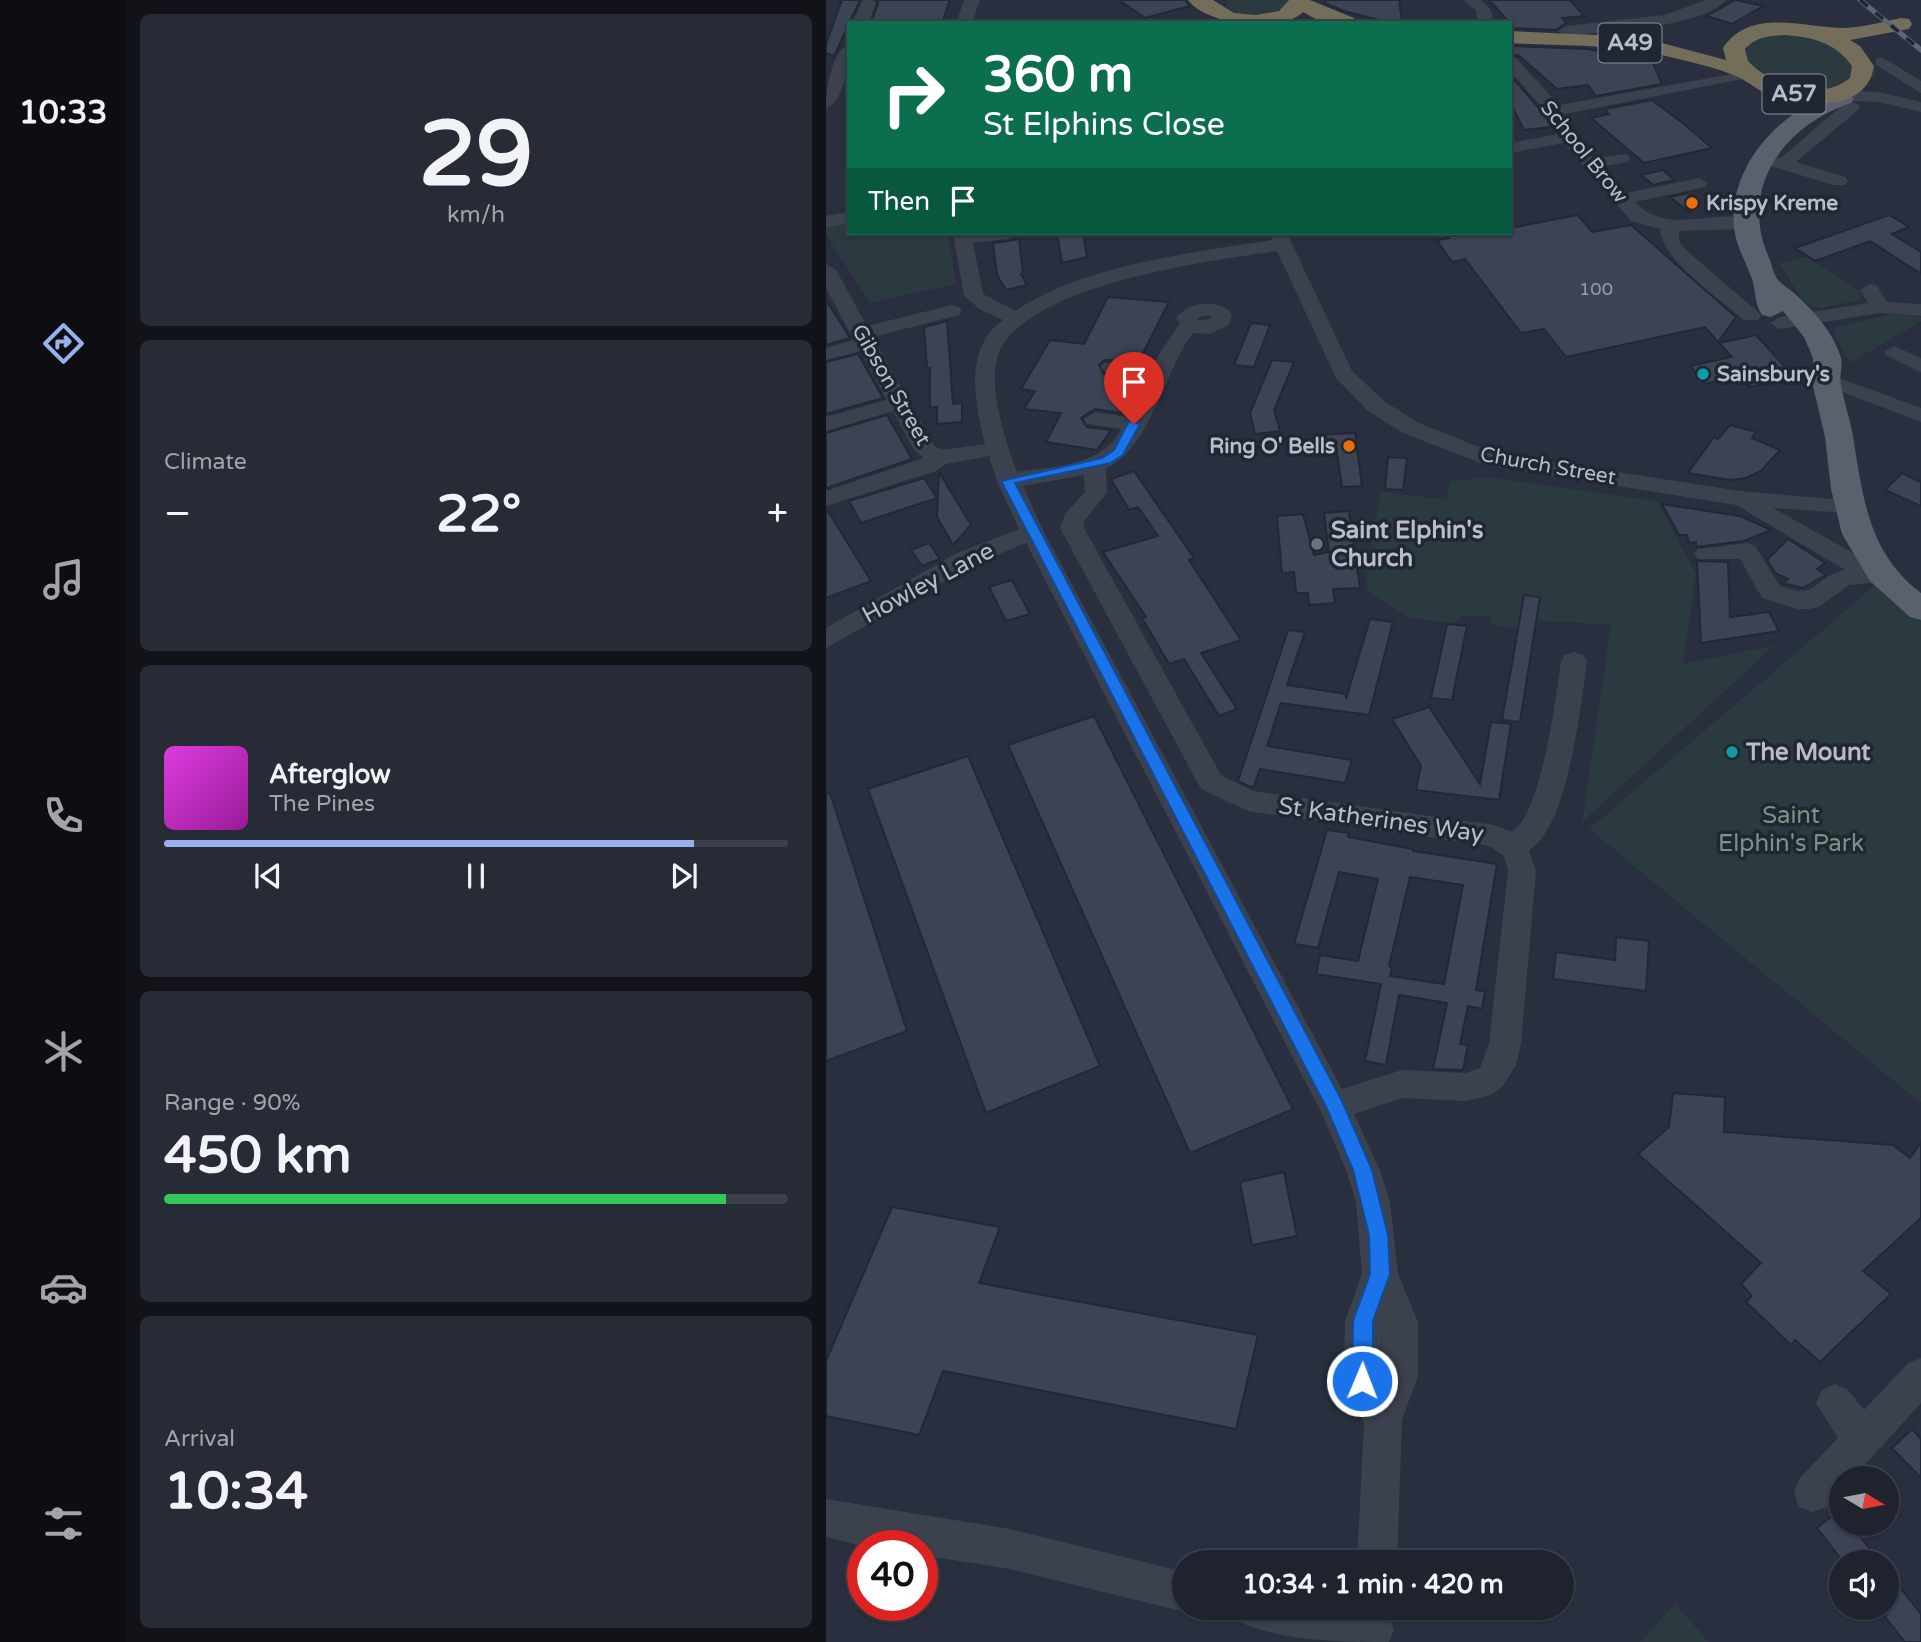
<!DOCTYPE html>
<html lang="en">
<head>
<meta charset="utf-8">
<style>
  :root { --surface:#1f232e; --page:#272b36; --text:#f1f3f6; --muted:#a1a4aa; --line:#3c404a; --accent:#9aafed }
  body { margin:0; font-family:"Varela Round",sans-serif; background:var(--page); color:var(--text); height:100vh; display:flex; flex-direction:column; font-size:26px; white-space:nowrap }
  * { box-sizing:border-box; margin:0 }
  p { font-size:23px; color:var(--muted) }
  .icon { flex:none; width:38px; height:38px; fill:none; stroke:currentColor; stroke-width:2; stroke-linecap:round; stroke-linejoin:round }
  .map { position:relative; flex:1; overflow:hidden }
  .side { display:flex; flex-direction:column; gap:14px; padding:14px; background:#111319; width:700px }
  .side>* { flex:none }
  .top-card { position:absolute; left:21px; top:21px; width:665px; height:214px; border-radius:0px; box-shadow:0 2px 5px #0004,0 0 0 2px var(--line); background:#0b6e4f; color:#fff; overflow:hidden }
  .needle { width:46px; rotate:100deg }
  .fabs { position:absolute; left:1003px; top:1466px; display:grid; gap:14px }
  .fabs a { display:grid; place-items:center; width:70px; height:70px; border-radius:50%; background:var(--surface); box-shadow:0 2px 5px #0004,0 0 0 2px var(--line); font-size:35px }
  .speed { position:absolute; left:21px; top:1530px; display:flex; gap:14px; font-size:35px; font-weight:700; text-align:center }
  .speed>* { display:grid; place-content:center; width:91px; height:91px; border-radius:50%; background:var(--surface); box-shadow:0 2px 5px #0004,0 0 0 2px var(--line); line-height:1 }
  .speed .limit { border:10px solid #d22; background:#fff; color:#111 }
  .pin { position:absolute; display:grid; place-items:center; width:60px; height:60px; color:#fff; margin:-72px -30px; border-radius:50% 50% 50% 0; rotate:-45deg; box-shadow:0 0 7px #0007 }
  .pin .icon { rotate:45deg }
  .me { position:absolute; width:77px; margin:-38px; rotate:1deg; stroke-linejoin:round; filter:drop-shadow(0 0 5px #0008) }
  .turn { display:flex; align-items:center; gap:24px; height:147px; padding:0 21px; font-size:32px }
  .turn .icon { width:91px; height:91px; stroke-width:2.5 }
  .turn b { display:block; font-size:49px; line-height:60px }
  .then { display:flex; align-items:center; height:66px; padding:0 21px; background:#0003; gap:14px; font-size:26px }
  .big { font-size:52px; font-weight:800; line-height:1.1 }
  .side .widget { flex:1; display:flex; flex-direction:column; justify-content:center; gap:10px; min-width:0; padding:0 24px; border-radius:10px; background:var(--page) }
  .side .dial { align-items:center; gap:0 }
  .dial b { font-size:91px; line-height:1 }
  .song { display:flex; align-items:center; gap:21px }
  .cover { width:84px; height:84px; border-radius:10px; background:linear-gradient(135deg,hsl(300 70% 55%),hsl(300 70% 35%)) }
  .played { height:7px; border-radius:4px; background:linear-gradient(90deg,var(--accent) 85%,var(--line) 85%) }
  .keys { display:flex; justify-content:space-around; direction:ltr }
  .heat { display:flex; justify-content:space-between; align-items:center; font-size:38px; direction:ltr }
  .charge { height:10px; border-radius:5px; background:linear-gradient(90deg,#34c759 90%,var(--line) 0) }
  .trip { position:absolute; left:346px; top:1550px; width:402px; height:70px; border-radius:35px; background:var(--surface); box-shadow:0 2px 5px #0004,0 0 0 2px var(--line); font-weight:800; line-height:70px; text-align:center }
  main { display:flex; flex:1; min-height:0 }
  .tab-bar { display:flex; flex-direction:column; width:126px; justify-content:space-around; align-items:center; background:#0c0e12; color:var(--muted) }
  .tab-bar .icon { width:49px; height:49px }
  .tab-bar .current { color:var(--accent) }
  .tab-bar b { font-size:32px; color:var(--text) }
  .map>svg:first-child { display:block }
</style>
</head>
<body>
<main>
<nav class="tab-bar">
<b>10:33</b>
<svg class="icon current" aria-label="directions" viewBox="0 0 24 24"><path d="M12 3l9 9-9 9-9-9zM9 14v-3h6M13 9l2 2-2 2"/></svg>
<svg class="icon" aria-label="music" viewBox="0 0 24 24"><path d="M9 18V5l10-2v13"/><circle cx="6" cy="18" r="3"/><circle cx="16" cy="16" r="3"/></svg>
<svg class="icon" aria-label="phone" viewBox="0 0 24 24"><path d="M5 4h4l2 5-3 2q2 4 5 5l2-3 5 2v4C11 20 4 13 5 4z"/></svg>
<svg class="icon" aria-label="climate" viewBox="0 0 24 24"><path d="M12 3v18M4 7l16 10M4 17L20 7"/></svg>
<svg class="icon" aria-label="car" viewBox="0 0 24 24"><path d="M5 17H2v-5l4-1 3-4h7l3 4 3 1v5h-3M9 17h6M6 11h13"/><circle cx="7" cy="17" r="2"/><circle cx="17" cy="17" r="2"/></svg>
<svg class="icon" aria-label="filters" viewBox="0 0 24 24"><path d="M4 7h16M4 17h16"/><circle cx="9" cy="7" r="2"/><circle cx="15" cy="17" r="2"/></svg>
</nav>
<section class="side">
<div class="widget dial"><b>29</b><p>km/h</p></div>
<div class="widget"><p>Climate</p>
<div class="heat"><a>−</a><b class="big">22°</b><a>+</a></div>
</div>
<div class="widget">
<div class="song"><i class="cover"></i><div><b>Afterglow</b><p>The Pines</p></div></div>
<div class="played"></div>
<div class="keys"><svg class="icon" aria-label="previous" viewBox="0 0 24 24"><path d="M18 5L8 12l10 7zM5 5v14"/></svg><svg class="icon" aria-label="pause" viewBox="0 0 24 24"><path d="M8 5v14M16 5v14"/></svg><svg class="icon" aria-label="next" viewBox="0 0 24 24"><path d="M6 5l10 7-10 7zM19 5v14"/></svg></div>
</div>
<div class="widget"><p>Range · 90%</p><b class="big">450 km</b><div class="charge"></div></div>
<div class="widget"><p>Arrival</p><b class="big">10:34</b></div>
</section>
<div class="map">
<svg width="1095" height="1642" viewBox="0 0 1095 1642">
  <rect width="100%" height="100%" fill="#292f3e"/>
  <!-- green -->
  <path fill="#2b3a3f" d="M401,0H462V4C448,17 414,22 400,6Z
    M941,35H979L1041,56L1051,71C1038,105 927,91 919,52L926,40Z
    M23,219V233H122L130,284L44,303L0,235V224Z
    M981,257L1032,290L1036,296L1034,300L995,308L986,306L976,299L953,263Z
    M1067,314L1095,317V321L1024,363L1008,333L1009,327Z
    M662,477L831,501L870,574L857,664L949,645L756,822L785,625L706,620L704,631L665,625V617L637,616L627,623L583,618L542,591L540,568L555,491L620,500L625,481Z
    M1059,577L1095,600V1103L763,829Z
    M849,1604L883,1642H814Z"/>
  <!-- building -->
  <path fill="#3b4354" stroke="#232835" stroke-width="2" fill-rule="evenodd" d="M16,0H34L8,56L0,53V44Z
    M51,0H124L116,23H45L52,4Z
    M293,0H359L364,6L319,18Z
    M500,0H573L576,20H553L518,11L499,3Z
    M663,0H744L758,16L736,18L740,23L730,30L684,28V23Z
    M909,0L937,6L906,24L881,16Z
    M684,46L761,49L826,61L836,84L770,96L762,85L731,89L691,54L693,57L684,54Z
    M684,75L719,115L725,127L698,130L684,102Z
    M826,100L859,125L886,148L818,163L765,118L783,114L779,109Z
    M837,170L848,180L827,185L815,175Z
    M862,193L871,202L863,212L844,197Z
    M752,215L766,232L805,225L910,317L892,342L879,327L740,357L718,329L695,333L639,259L626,262L611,240L623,238L619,233H684V228Z
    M1063,215L1083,227L1066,234L1095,252V274L1044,241L989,261L969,248Z
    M231,233H257L261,257L236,263Z
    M193,239L197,273L195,274L201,285L180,290L171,275L167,243Z
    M282,297L343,302L314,359H319L318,362L278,360L273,365L278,374L309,378L303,391L311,392L303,409H298L295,413L269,409L255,418L261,427L285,430L271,450L220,442L235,413L198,409L209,391L195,389L224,340L258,344Z
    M0,300L19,330L24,338L0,345Z
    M121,321L127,404L136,403V422L111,424V407L104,408V368H101L98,327Z
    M425,323L444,325L428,367L408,365Z
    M930,335L968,377L924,387L914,376L879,384L864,366L906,357L893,343Z
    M32,354L57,398L0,414V362Z
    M446,360L468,362L448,410L454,431L429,434L424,413Z
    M61,415L86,459L0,488V433Z
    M904,425L930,432L926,438L954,450L935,471L920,478L904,480L862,473L888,437L892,439Z
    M529,433L536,486L516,487L511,452L492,453L490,435Z
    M562,457L581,458L577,490L559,489Z
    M308,471L368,558L363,560L415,640L375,653L411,709L393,716L358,659L343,664L316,618L320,617L277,552L332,536L312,507L303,510L285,479Z
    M113,472L145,525L127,545L111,517Z
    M1076,473L1095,482V506L1059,490Z
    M98,478L111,498L35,523L23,501Z
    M836,504L914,516L945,530L918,541L870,547V542L863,543L861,535H853Z
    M0,508L45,581L0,598Z
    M523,511L534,588L507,589L509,603L483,605L482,593H470L468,572L456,573L451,516L477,514L488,555L503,552L498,513Z
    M962,539L999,563L991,569L1000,575L977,588L957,583L962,579L949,573L941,560Z
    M103,543L114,559L96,566L85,550Z
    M871,561L902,562L904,617L943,612L953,631L875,643Z
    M186,580L204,614L180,621L163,587Z
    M698,595L714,597L694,722L676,720Z
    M544,619L567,622L543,715L455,703L441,746L526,760L519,783L434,769L427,788L412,781L462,630L479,632L461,685L520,694V699Z
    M621,624L641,626L626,700L605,698Z
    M603,707L654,784L665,722L685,724L673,800L590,790L595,766L566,719Z
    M268,716L467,1109L364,1153L182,745Z
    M142,756L274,1066L160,1113L42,789Z
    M4,793L81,1031L0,1061V794Z
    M501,830L523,833L522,837L587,849V851L671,864L650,990L659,991L656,1009L642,1006L634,1044L642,1045L637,1070L607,1069L621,1003L573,995L560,1065L539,1061L555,984L490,974L494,955L532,961L552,879L513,872L492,948L468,944ZM584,877L637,885L618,984L564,976L566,967L563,966Z
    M790,937L823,941L820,991L727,979L730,952L789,960Z
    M847,1093L899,1097L898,1132L1067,1145L1084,1158L1095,1142V1218L1037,1271L1065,1294L994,1362L969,1340L965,1345L920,1302L926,1296L915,1284L935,1263L812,1154L843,1127Z
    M458,1172L471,1236L426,1245L414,1182Z
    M66,1207L174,1227L153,1283L432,1335L410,1429L117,1371L93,1435L0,1416V1361Z
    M1086,1429L1095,1439V1478L1066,1448Z
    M1015,1509V1524H1024L1055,1563H1018L991,1528Z
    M1060,1570L1095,1614V1642H1079L1060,1618Z"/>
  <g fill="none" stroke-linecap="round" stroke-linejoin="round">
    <!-- minor -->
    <path fill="#3c414e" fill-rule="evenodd" d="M37,0H47L50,3L42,23H26Z
      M138,0H154L146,23H130Z
      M638,0H655L665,10L668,23H652L650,11Z
      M880,0H900C874,28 778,32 740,36L732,31L740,26L838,15Z
      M23,45C23,61 18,103 0,108C0,92 5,51 23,45Z
      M684,56L690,58L733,105L928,70L930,73L922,78L739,114L750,136L767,158L801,154L804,158L801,162L775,167L800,193L873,178L882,183L879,187L809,202C840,236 887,209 926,219L928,223L919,229L853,231V241L859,249L932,312L935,316L932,320H918C894,299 836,261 834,229L805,221L738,143L684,153V143L732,134L721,113L684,71Z
      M1056,57L1095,81V93L1050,65V59Z
      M1025,91L1053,92L1095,102V112L1053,102L1026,101L1034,106L1032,110L970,162L1019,177L1022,181L1019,185H1007L938,164L935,160L938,156L955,158L1020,102L1026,101L1017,96Z
      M23,212V223L0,228V216Z
      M127,233H191L182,239L147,243L157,294L190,311C252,266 370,252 446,240L443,233H461L526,371L558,401L593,423L665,452L914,491L1029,501L1033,506L1029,511L1021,513L947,508L1056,569L1060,576L1057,582L1023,585L993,607L984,609H971L936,598L914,559H872L868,554L872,549L921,543L929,546L954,586C995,601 985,577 1019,570L910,505L660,465L577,433L542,411L510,378L451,251C383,261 202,284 173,353C160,384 180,442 191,472C230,466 275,467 295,429L261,424L258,419L269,412L302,417L320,377L278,371L275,367L278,363L326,365L354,323L350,318C362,302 392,297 406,314L403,325L384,334L367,333L361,341C339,377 320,452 280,468L281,493L258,521V528L395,775L427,791L668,825L686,832C716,812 730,697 735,661L739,655L748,652L757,655L761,661C755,704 742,828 703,850L710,871L695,1044L690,1065L676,1087L665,1095L640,1101L576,1098L528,1114L554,1170L564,1202L572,1274L592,1322V1376L576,1420L571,1563H531L538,1423L518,1381L519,1321L536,1274L530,1202L520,1170L496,1114L200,543L147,565L0,648V628L131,553L193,529L171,481L163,456L120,464L110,471L0,506V491L98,458L88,450L67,411L0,431V417L61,400L34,351L0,360V348L28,340L0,288V264L10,270L41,326L126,305L133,307L136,311L133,315L47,337L108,446L117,450L159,444C149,403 137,349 177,320L155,310L138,296ZM375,316H384L386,318L373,321L371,319ZM258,475L259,492L239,514L234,528L375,789L422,811L664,846L678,856L682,871L663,1044L654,1068L640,1073L576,1070L516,1089L218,532L197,486ZM555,1320L556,1376L555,1378Z
      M1044,284L1051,286L1061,302L1095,304V316L1054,313L954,329L944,323L954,317L1042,303L1034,290Z
      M1068,346L1095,358V372L1061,356L1058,352Z
      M1000,373L1095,408V422L993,383L989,379Z
      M1095,1358V1403L1026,1479H1015V1491L1001,1507L987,1512L973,1507L968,1493L973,1479L1012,1438L990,1403L996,1390L1009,1384L1022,1390L1038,1410L1082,1363Z
      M0,1499L184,1529L359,1572V1608H368L359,1612L184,1569L96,1555V1545L37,1546L0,1537Z
      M407,1608H540L562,1616L568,1630L563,1642C513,1642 460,1642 413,1622Z"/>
    <!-- major -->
    <path fill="#5b606e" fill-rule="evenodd" d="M1017,91L1028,98L1025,103C957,126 911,189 944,260C946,266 948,275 952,280C956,285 964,289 969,294C987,310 1008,333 1015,358C1017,367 1013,376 1015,385C1018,402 1024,419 1027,436C1037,497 1042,553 1095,593V620L1084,617L1044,581L1016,534L1005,489L999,437L987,386V358L978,337L957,311L945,317L936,315C928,303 930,291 926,279C920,262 910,246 908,228C902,163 958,106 1017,91Z"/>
    <!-- highway -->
    <path fill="#736d5a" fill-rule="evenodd" d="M362,0H387L408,13L430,15L453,11L463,0H484L528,18L530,23H497L477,12C455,34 380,25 362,0Z
      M1075,18L1083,19L1086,24L1083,29L1024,40L1034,46L1048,66C1041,113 978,107 945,95C933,92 923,82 912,77C894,68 835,54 813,51C772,44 726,46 684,43V31L813,37L900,60L897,48C924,8 975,27 1015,28C1035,28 1056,22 1075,18ZM958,35C986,37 1009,42 1026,66L1024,78C994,102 947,87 922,61L919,49C930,37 942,36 958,35Z"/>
    <defs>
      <path id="rail" d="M1034,0L1095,50"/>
    </defs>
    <!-- rail casing -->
    <use href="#rail" stroke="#5f6574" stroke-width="5"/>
    <!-- rail -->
    <use href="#rail" stroke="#212633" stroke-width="3.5" stroke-dasharray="10" stroke-linecap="butt"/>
  </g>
  <!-- route -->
  <path fill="#1a73e8" stroke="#114b97" stroke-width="2" d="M303,421L314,424L297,455L285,463L189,483L516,1101L546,1170L562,1235L564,1274L547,1321V1381L544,1389L536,1392L529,1389L526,1381L527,1321L544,1274L543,1235L527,1170L502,1111L175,481L276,458L288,450Z"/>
  <!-- markers -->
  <g fill="#e8710a" stroke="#212633" stroke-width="2.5">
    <circle cx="866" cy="203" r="7"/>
    <circle cx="523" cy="446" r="7"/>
  </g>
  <g fill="#0f9aa8" stroke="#212633" stroke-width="2.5">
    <circle cx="877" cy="374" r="7"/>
    <circle cx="906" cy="752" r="7"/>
  </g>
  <circle fill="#6b7280" stroke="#212633" stroke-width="2.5" cx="491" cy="544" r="7"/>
  <g text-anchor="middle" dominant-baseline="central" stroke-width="7" stroke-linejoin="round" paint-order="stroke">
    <!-- far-number labels -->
    <g font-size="18" fill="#989caa">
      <text x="770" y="289">100</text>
    </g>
    <!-- far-street labels -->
    <g font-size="21" fill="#b9bdc9" stroke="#212633">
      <text transform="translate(758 152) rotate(51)">School Brow</text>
      <text transform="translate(65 385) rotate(60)">Gibson Street</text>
      <text transform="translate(722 466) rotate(10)">Church Street</text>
    </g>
    <!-- far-poi labels -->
    <g font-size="21" font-weight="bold" fill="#b9bdc9" stroke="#212633" text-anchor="start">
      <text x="880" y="203">Krispy Kreme</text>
      <text x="891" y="374">Sainsbury's</text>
      <text x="509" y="446" text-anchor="end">Ring O' Bells</text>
    </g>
    <!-- shield labels -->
    <g fill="#212633" stroke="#8b909c" stroke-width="2">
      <rect x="772.5" y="23.5" width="63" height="39" rx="5"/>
      <rect x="936.5" y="74.5" width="63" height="39" rx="5"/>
    </g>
    <g font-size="23" font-weight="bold" fill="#b9bdc9">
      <text x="804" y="43">A49</text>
      <text x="968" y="94">A57</text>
    </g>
    <!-- poi labels -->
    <g font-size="24" font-weight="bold" fill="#b9bdc9" stroke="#212633" text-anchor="start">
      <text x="505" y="530">Saint Elphin's<tspan x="505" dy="28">Church</tspan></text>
      <text x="920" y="752">The Mount</text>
    </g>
    <!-- street labels -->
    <g font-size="24" fill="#b9bdc9" stroke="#212633">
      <text transform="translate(102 583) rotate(-28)">Howley Lane</text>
      <text transform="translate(555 820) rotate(8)">St Katherines Way</text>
    </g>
    <!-- park labels -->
    <g font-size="24" fill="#739780" stroke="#212633">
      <text x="965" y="815">Saint<tspan x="965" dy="28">Elphin's Park</tspan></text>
    </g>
  </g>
</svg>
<div class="fabs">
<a><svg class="needle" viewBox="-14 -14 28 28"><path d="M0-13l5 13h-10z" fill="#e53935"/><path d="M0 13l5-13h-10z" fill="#a1a4aa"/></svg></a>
<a><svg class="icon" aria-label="sound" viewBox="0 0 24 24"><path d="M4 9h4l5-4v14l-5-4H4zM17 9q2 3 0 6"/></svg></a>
</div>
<div class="speed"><div class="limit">40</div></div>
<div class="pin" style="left:308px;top:424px;background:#d93025"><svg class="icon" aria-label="arrive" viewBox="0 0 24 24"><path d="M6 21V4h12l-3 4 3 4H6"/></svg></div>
<svg class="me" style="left:536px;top:1381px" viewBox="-20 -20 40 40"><circle r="17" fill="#1a73e8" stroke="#fff" stroke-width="3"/><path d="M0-11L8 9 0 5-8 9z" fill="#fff"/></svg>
<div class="trip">10:34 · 1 min · 420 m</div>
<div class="top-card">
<div class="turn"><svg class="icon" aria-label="right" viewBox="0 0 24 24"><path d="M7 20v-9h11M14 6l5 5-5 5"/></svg><div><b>360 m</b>St Elphins Close</div></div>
<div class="then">Then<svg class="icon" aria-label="arrive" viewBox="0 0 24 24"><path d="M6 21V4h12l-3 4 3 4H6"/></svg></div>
</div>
</div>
</main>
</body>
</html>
